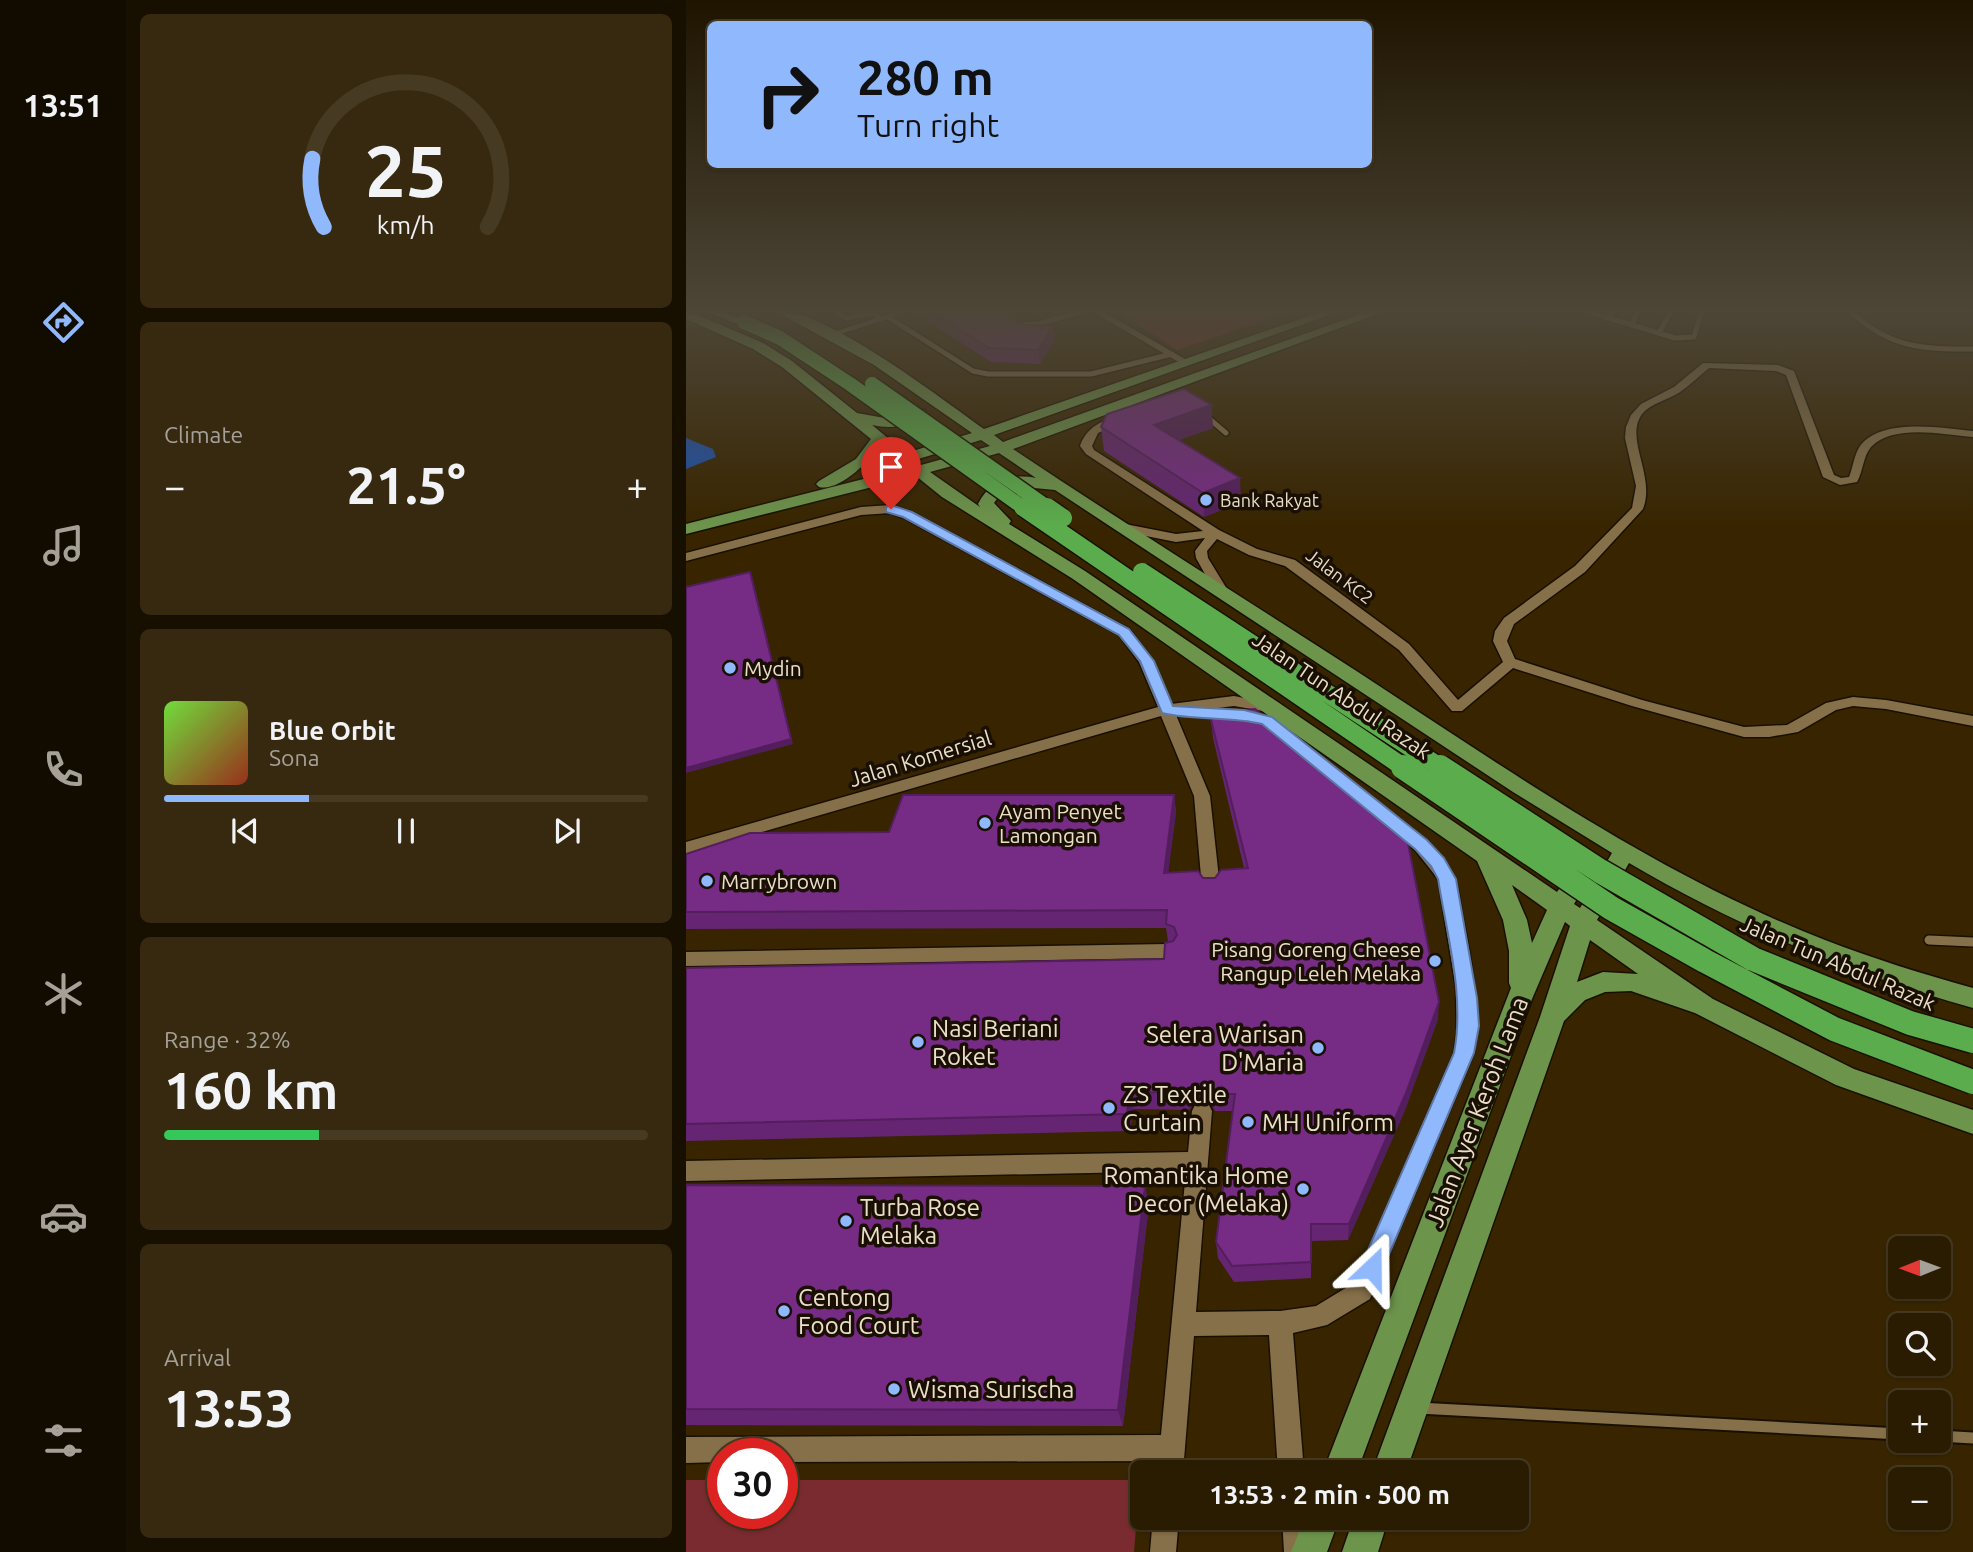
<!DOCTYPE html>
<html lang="en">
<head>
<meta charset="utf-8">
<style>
  :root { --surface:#2a1c00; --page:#36290f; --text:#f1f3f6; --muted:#a5a199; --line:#463a22; --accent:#90b8fd }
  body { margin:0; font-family:Ubuntu,sans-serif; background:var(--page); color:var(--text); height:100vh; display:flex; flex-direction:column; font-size:26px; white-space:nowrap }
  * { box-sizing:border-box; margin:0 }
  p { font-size:23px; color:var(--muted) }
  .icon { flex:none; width:38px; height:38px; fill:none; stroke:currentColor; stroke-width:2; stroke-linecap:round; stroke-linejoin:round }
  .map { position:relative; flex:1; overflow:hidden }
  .panel { display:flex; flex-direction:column; gap:14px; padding:14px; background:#170f00; width:560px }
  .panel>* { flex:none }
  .guide { position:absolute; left:21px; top:21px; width:665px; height:147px; border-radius:10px; box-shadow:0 2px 5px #0004,0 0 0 2px var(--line); background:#90b8fd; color:#111; overflow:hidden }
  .needle { width:46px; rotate:269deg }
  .fabs { position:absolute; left:1202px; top:1236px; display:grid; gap:14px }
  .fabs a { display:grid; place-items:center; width:63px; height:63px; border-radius:10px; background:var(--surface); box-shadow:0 2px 5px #0004,0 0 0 2px var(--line); font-size:35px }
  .speed { position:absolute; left:21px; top:1438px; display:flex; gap:14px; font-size:35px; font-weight:700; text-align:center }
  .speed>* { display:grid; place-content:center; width:91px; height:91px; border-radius:50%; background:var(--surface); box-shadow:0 2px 5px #0004,0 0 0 2px var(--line); line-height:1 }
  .speed .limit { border:10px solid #d22; background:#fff; color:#111 }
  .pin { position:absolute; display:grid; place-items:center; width:60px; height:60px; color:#fff; margin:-72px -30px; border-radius:50% 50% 50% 0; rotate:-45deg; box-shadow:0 0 7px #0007 }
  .pin .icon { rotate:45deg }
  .me { position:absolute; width:77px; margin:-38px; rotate:23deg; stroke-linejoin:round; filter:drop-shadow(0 0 5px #0008) }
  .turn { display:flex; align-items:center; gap:24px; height:147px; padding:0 35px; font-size:32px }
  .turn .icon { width:91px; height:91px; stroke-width:2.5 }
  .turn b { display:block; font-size:49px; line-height:60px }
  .big { font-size:52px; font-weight:600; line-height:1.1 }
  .panel .widget { flex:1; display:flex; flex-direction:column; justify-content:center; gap:10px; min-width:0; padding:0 24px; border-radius:10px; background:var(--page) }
  .panel .dial { align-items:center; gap:0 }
  .dial svg { height:182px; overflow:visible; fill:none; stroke:var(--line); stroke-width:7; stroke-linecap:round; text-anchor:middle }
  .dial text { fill:var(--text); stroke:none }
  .song { display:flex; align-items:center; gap:21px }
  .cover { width:84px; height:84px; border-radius:10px; background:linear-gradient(135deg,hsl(100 70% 55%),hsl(10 70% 35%)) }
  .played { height:7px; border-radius:4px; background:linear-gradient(90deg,var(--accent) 30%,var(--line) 30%) }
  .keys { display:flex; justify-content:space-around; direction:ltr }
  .heat { display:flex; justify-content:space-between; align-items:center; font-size:38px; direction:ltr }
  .charge { height:10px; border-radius:5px; background:linear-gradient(90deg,#34c759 32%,var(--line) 0) }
  .trip { position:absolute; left:444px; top:1460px; width:399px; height:70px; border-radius:10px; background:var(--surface); box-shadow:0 2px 5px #0004,0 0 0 2px var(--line); font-weight:600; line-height:70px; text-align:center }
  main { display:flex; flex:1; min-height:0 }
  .tabs { display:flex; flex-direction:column; width:126px; justify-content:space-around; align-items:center; background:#110b00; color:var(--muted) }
  .tabs .icon { width:49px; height:49px }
  .tabs .current { color:var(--accent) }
  .tabs b { font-size:32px; color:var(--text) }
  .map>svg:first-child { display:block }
</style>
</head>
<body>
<main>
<nav class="tabs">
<b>13:51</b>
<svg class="icon current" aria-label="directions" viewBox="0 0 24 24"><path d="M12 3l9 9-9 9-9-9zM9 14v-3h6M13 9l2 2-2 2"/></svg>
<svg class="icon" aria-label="music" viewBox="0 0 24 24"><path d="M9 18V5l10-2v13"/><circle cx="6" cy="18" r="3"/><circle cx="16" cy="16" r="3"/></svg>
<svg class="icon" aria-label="phone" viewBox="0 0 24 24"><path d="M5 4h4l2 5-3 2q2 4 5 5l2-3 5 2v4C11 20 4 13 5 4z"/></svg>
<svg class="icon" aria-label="climate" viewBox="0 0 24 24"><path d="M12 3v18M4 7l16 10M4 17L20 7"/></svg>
<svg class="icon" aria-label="car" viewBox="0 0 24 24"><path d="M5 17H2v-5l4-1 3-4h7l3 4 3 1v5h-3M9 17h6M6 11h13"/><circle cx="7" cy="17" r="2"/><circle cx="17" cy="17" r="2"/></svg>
<svg class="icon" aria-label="filters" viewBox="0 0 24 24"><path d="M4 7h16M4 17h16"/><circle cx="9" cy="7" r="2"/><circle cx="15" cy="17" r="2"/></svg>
</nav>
<section class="panel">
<div class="widget dial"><svg viewBox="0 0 100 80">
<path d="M14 69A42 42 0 1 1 86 69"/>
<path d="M14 69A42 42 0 0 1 9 39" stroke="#90b8fd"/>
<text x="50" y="56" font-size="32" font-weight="700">25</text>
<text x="50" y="72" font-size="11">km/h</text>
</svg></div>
<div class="widget"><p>Climate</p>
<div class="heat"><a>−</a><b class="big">21.5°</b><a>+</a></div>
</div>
<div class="widget">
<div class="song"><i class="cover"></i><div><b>Blue Orbit</b><p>Sona</p></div></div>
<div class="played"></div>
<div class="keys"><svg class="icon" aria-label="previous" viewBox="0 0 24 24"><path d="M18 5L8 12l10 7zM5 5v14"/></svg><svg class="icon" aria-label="pause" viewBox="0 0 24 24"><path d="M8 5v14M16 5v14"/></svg><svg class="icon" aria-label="next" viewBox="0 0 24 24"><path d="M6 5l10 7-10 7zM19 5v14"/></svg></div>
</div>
<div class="widget"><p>Range · 32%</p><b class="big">160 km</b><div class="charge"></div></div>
<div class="widget"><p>Arrival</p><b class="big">13:53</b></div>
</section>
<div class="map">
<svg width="1287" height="1552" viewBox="0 0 1287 1552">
  <rect width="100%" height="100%" fill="#382500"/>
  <!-- green -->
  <path fill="#7a2b2f" d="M428,309H614L491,350Z
    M0,1480H37V1514H96V1480H454L448,1552H0Z"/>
  <!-- water -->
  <path fill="#1c50aa" d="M0,438L27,449L30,457L0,469Z"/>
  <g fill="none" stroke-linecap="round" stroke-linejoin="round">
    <defs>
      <path id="lane-far2" d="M146,309L160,318L188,313L195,319
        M893,309L989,338L1008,337L1016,309
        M1162,309C1201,347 1235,350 1287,349
        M202,317L287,371L302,374H405L486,354
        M922,318L928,309
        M330,325L352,324L405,309
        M945,325L954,309
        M973,333L986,309
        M520,416L540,433"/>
      <path id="lane-far1" d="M1243,940L1287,942"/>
      <path id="lane" d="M732,1408L1214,1434
        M1253,1436L1287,1438"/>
      <path id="street" d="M218,309H232L149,336L141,334Z
        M402,309H413L504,362L496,364Z
        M1017,363L1092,365L1108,371L1148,475L1155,478L1163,477C1167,467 1168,455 1174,446C1196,417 1256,428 1287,431V437C1258,435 1208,423 1185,447C1177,456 1177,472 1171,482L1154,485L1137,477L1100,375L1090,371L1023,368C1013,376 1004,385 994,392C982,400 965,403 956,414C938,439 970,476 957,509L899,572L828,624L821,641L829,659L956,700L1058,727L1101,725L1140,703L1167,697L1200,700L1287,716V726L1200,709L1167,706L1150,710L1112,732L1083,737H1058L946,706L827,668L776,711H766L713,650L599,566L563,555L531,539L521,551L522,558L541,589L534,593L529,592L510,558L509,551L519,538L490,542L435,531V525L439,524L490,534L517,531L400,454L394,446C400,427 419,417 438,418V422L412,433L406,446L408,450L533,530L571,549L609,560L723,644L772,700L817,662L807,641L809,631L818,618L889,566L946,508L950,486L939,438L940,427L945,415L955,404L988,387Z
        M205,505L226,512L443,629L467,661L485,704L548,696L588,704L590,707L583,712L548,706L523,709L557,711L559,714L557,717L552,719L490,715L524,796L534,888L531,893H519L516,888L508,796L475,716L0,854V842L472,707L453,662L433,635L218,518L204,513L175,515L0,561V553L175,507Z
        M703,813L709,815C731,832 756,851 768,877C773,887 774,902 776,914C786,960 793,1005 788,1053L684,1299L641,1325L607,1333L618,1472H592L583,1335L508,1336L497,1472H471L472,1461L96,1462V1454H37V1462L0,1463V1437L475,1435L500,1171L0,1181V1161L502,1152L506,1111L509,1105L516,1102L523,1105L526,1111L510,1312L594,1311L630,1306L668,1283L768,1053L771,1031L770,988L752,879L729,850L697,823L695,819L697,815Z
        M482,944L488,946L491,951L488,956L482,958L0,966V952Z
        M467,1517H493L490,1552H464Z
        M596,1517H622L624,1552H598Z"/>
      <path id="primary" d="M85,309C137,307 253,397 298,429L643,309H660L308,435L317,442L688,309H705L327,449C441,525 557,598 672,672C822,770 972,875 1139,940C1188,959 1237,974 1287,988V1008C1165,973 1053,928 943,863L911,920L1027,999L1168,1069L1287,1110V1134L1150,1085L1009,1013L945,991L919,992L899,1000L878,1021L720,1472H686L854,1017L884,926L879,922L846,999L671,1472H637L825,988L823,983V951L817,920L791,861L387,579L256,497L230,476L0,534V524L221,468L215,464H204L201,461L207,457L194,447C183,461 153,492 133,487L130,484L133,481L170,459L185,439L96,367L67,349L0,319V310L77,343L106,361L171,413L204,419L214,418L229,410H239V416C222,427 205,429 186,425L220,453L286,433L188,365ZM295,440L304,446L235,465L229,460ZM313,453L350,478C325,473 303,481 292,504L294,507L244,472ZM328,486L369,490L827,792L926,853L894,908L888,904L908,870L905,864L897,862L889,864L871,892L399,571L323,524L325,521L308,503L316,492ZM826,885L861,910L846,943L841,920ZM904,940L952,974L917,972L891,982Z
        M619,1517H654L641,1552H605Z
        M668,1517H703L692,1552H656Z"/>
      <path id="highway" d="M14,309H31L64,322L62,325H54Z"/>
    </defs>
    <!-- lane-far2 casing -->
    <use href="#lane-far2" stroke="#1a1000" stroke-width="8"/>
    <!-- lane-far1 casing -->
    <use href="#lane-far1" stroke="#1a1000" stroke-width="12"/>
    <!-- lane casing -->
    <use href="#lane" stroke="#1a1000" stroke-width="15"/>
    <!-- street casing -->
    <use href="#street" stroke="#1a1000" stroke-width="3"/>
    <!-- primary casing -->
    <use href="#primary" stroke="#1a1000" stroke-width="3"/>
    <!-- highway casing -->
    <use href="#highway" stroke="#1a1000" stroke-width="3"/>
    <!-- lane-far2 -->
    <use href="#lane-far2" stroke="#867049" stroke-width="5"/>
    <!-- lane-far1 -->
    <use href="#lane-far1" stroke="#867049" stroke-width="9"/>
    <!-- lane -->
    <use href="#lane" stroke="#867049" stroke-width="11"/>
    <!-- street -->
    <use href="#street" fill="#867049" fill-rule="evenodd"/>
    <!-- primary -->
    <use href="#primary" fill="#6c944b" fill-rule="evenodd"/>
    <!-- highway -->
    <use href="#highway" fill="#5bac4c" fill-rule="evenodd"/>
    <defs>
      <path id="highway-bridge-far2" d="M58,322L94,338L164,384L339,509
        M186,384L364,509"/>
      <path id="highway-bridge-far1" d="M337,507L720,769
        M361,507L377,518
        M456,572L757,769"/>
      <path id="highway-bridge" d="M717,767L925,908L1019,961L1148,1029L1287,1082
        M754,767L914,871L1067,959L1224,1023L1287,1041"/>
    </defs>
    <!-- highway-bridge-far2 casing -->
    <use href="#highway-bridge-far2" stroke="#1a1000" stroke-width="17" stroke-linecap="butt"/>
    <!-- highway-bridge-far1 casing -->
    <use href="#highway-bridge-far1" stroke="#1a1000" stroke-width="21" stroke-linecap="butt"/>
    <!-- highway-bridge casing -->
    <use href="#highway-bridge" stroke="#1a1000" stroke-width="27" stroke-linecap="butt"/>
    <!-- highway-bridge-far2 -->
    <use href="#highway-bridge-far2" stroke="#5bac4c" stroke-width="14"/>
    <!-- highway-bridge-far1 -->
    <use href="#highway-bridge-far1" stroke="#5bac4c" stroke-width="18"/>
    <!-- highway-bridge -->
    <use href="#highway-bridge" stroke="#5bac4c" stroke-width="24"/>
  </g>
  <!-- wall -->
  <path fill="#652572" d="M228,309H311L339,325L369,340L354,364L305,362L229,313Z
    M525,405L527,428L493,440L555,502L518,517L418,451L415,427Z
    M525,720L752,1019L719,1110L662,1240L625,1241V1278L548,1282L532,1258L530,1242L547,1111H529L525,1104L517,1100L508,1103L503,1110L447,1109L444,1131L0,1141V968L478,959L483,942L482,941L480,928L0,929V854L203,832L488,795L490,812L482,873L517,878H529L558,868L527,738Z
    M0,1185L463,1204L437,1426L0,1425Z"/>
  <!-- shaded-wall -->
  <path fill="#531e5d" d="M367,326L369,340L354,364L352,350Z
    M525,405L527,428L470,448L468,425Z
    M554,478L555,502L518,517L517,493Z
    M66,576L107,744L0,773V768Z
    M488,795L490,812L480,890L478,873Z
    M753,1002L752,1019L719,1110L662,1240L663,1224Z
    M515,1083L517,1100L508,1103L503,1110L501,1093L506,1086Z
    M443,1092L447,1109L444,1131L441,1114Z
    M459,1186L463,1204L437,1426L432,1410Z"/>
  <!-- building -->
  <path fill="#762b85" stroke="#531e5d" stroke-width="2" d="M241,309H311L339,325L367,326L352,350L303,348Z
    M498,389L525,405L468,425L554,478L517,493L415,427L421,414Z
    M64,572L105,739L0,768V587Z
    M569,709L719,828L753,1002L720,1093L663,1224H625V1262L546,1266L530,1242L549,1094H527L523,1087L515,1083L506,1086L501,1093L443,1092L441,1114L0,1124V968L478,959L479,943L487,941L491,935L488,927L480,924L481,910L0,912V854L64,833L203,832L217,795H488L478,873L512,871L517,878H529L535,870L562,868L525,720L534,712Z
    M0,1185L459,1186L432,1410L0,1409Z"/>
  <!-- sky -->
  <linearGradient id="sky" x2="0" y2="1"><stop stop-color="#1f1400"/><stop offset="0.59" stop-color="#4d4637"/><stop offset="1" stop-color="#4d4637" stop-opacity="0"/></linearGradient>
  <rect width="1287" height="526" fill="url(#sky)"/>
  <!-- route -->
  <path fill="#90b8fd" stroke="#5e78a4" stroke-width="2" d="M205,505L226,512L443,629L468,661L487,706L558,710L586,717L741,840L758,858L770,879L791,998L793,1026L788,1053L694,1276L686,1279L678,1276L674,1268L768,1053C779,996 761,936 752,879L745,866L729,849L576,724C543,716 509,721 476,713L454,661L433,635L217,517L200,512V507Z"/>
  <!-- markers -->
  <g fill="#90b8fd" stroke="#191003" stroke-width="2.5">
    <circle cx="520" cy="500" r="7"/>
    <circle cx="44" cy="668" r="7"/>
    <circle cx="299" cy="823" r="7"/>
    <circle cx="21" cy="881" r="7"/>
    <circle cx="749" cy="961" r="7"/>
    <circle cx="232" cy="1042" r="7"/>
    <circle cx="632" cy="1048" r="7"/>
    <circle cx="423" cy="1108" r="7"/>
    <circle cx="562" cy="1122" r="7"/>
    <circle cx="617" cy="1189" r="7"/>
    <circle cx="160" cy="1221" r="7"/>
    <circle cx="98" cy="1311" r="7"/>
    <circle cx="208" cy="1389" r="7"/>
  </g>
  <g text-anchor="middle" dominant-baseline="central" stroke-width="7" stroke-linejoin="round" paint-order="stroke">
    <!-- far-poi labels -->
    <g font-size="18" fill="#ebdfca" stroke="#191003" text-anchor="start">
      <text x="534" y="500">Bank Rakyat</text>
    </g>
    <!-- far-street labels -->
    <g font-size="18" fill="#ebdfca" stroke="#191003">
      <text transform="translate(654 576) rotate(37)">Jalan KC2</text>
    </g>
    <!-- poi labels -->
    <g font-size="21" fill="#ebdfca" stroke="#191003" text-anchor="start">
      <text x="58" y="668">Mydin</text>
      <text x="313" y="811">Ayam Penyet<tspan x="313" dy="24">Lamongan</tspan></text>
      <text x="35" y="881">Marrybrown</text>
      <text x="735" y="949" text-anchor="end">Pisang Goreng Cheese<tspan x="735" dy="24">Rangup Leleh Melaka</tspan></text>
    </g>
    <!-- street labels -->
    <g font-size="21" fill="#ebdfca" stroke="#191003">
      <text transform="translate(656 695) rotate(34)">Jalan Tun Abdul Razak</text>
      <text transform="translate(234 758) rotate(-17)">Jalan Komersial</text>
      <text transform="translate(1152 963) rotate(23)">Jalan Tun Abdul Razak</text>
    </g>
    <!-- near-poi labels -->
    <g font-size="24" fill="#ebdfca" stroke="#191003" text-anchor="start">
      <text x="246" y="1028">Nasi Beriani<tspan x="246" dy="28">Roket</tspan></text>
      <text x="618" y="1034" text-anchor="end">Selera Warisan<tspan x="618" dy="28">D'Maria</tspan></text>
      <text x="437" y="1094">ZS Textile<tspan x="437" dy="28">Curtain</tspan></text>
      <text x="576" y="1122">MH Uniform</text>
      <text x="603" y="1175" text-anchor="end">Romantika Home<tspan x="603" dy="28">Decor (Melaka)</tspan></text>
      <text x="174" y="1207">Turba Rose<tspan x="174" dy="28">Melaka</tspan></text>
      <text x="112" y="1297">Centong<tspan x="112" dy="28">Food Court</tspan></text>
      <text x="222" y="1389">Wisma Surischa</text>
    </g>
    <!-- near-street labels -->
    <g font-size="24" fill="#ebdfca" stroke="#191003">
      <text transform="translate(791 1112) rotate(-69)">Jalan Ayer Keroh Lama</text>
    </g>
  </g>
</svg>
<div class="fabs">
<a><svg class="needle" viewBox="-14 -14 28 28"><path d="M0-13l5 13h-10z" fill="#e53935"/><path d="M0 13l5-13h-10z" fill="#a5a199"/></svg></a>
<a><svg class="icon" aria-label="search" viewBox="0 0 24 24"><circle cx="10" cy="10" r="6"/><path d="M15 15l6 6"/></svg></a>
<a>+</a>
<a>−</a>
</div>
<div class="speed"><div class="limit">30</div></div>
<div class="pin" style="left:205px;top:509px;background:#d93025"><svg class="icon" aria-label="arrive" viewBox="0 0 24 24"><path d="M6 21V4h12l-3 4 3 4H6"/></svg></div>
<svg class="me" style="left:686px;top:1268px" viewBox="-20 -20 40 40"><path d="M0-17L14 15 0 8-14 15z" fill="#90b8fd" stroke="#fff" stroke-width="4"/></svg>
<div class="trip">13:53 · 2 min · 500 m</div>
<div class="guide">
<div class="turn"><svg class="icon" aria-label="right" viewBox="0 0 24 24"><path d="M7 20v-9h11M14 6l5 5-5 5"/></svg><div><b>280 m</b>Turn right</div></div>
</div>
</div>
</main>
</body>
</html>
